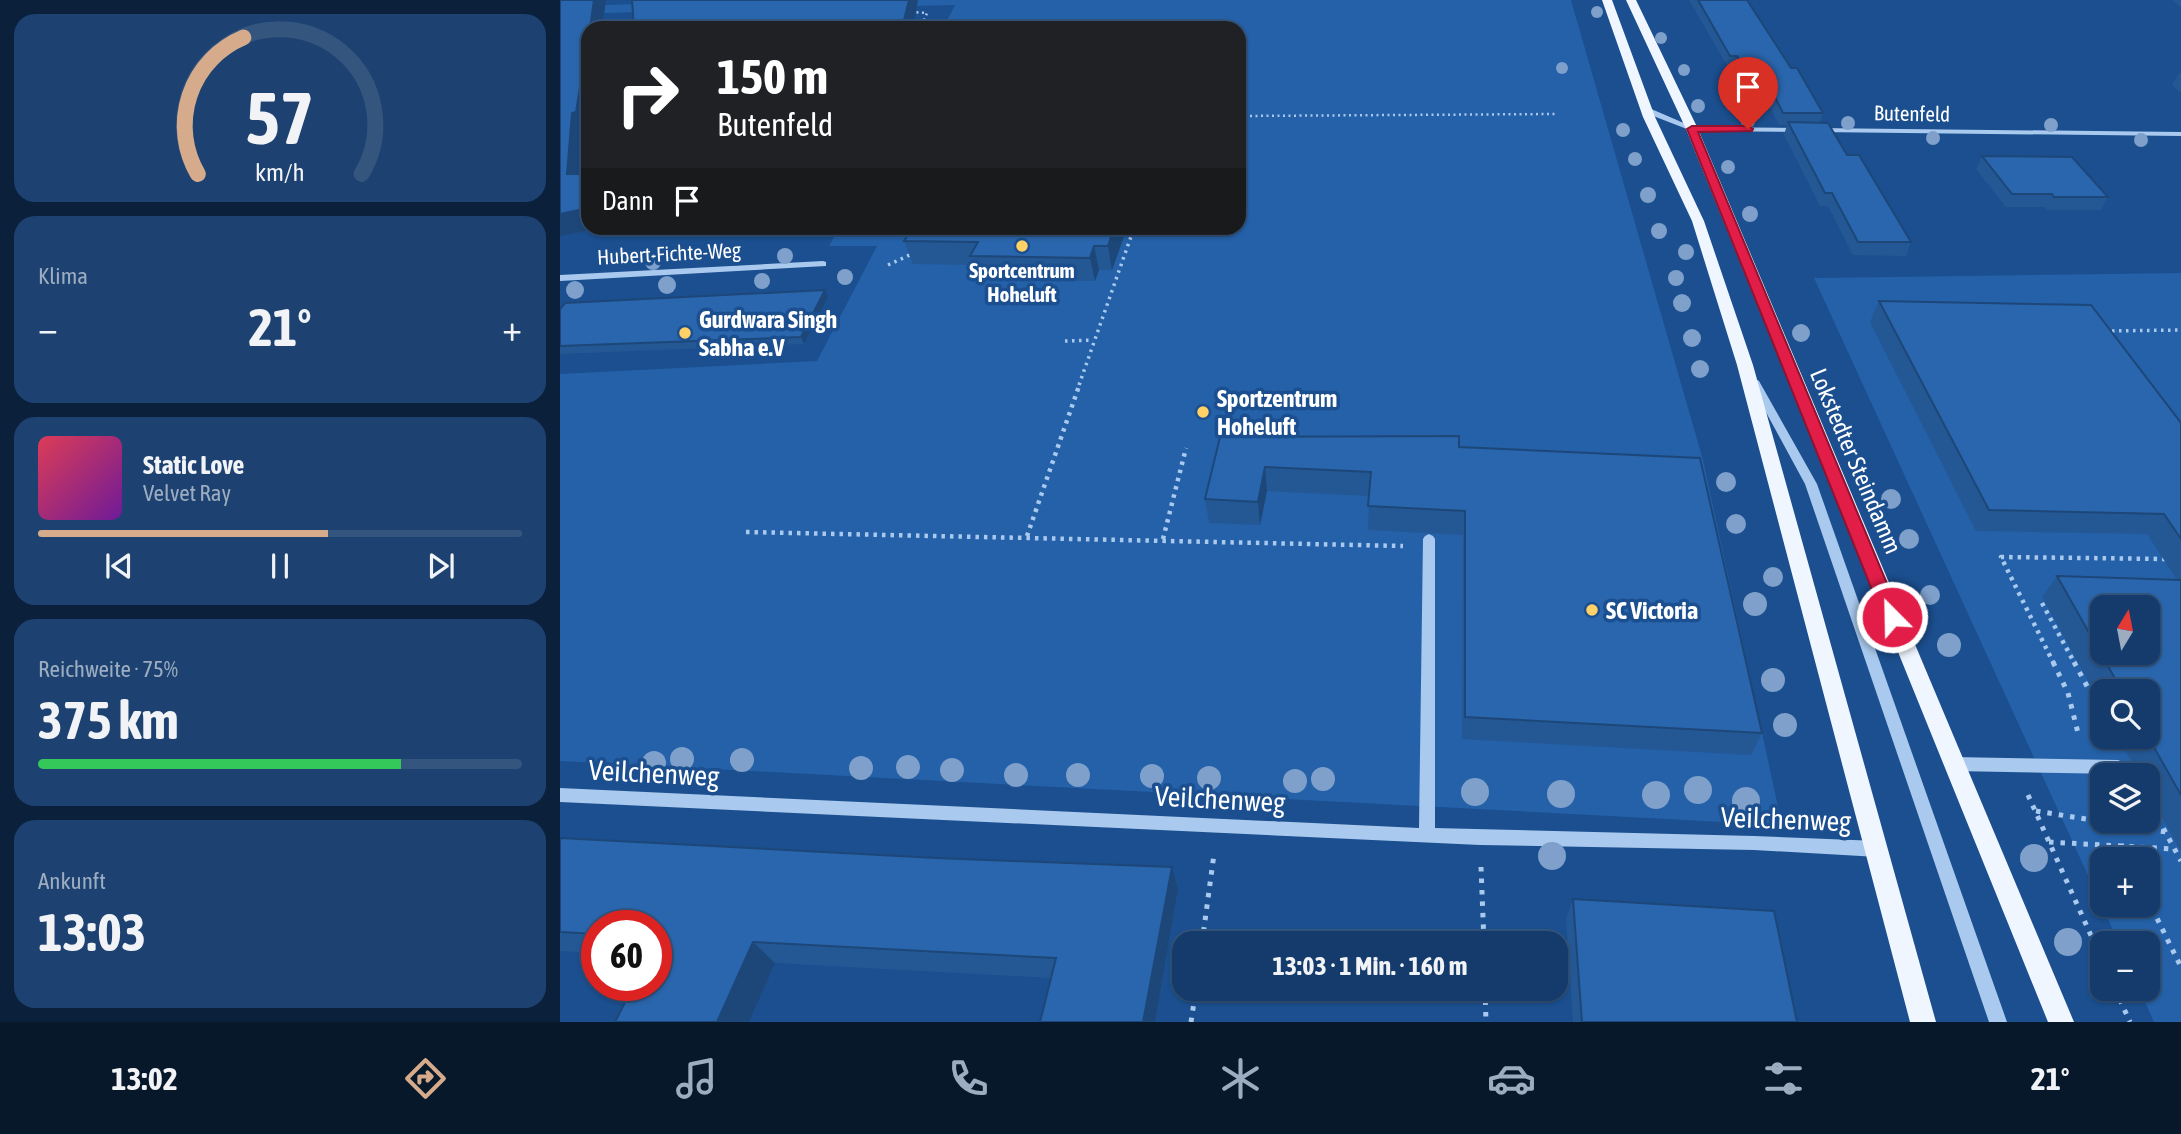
<!DOCTYPE html>
<html lang="de">
<head>
<meta charset="utf-8">
<style>
  :root { --surface:#143b6b; --page:#1d4271; --text:#f1f3f6; --muted:#9dadc1; --line:#33557e; --accent:#d6ab8b }
  body { margin:0; font-family:"Asap Condensed",sans-serif; background:var(--page); color:var(--text); height:100vh; display:flex; flex-direction:column; font-size:26px; white-space:nowrap }
  * { box-sizing:border-box; margin:0 }
  p { font-size:23px; color:var(--muted) }
  .icon { flex:none; width:38px; height:38px; fill:none; stroke:currentColor; stroke-width:2; stroke-linecap:round; stroke-linejoin:round }
  .map { position:relative; flex:1; overflow:hidden }
  .details { display:flex; flex-direction:column; gap:14px; padding:14px; background:#0b203b; width:560px }
  .details>* { flex:none }
  .hud { position:absolute; left:21px; top:21px; width:665px; height:214px; border-radius:21px; box-shadow:0 2px 5px #0004,0 0 0 2px var(--line); background:#202124; color:#fff; overflow:hidden }
  .needle { width:46px; rotate:10deg }
  .controls { position:absolute; left:1530px; top:595px; display:grid; gap:14px }
  .controls a { display:grid; place-items:center; width:70px; height:70px; border-radius:14px; background:var(--surface); box-shadow:0 2px 5px #0004,0 0 0 2px var(--line); font-size:35px }
  .speed { position:absolute; left:21px; top:910px; display:flex; gap:14px; font-size:35px; font-weight:700; text-align:center }
  .speed>* { display:grid; place-content:center; width:91px; height:91px; border-radius:50%; background:var(--surface); box-shadow:0 2px 5px #0004,0 0 0 2px var(--line); line-height:1 }
  .speed .limit { border:10px solid #d22; background:#fff; color:#111 }
  .pin { position:absolute; display:grid; place-items:center; width:60px; height:60px; color:#fff; margin:-72px -30px; border-radius:50% 50% 50% 0; rotate:-45deg; box-shadow:0 0 7px #0007 }
  .pin .icon { rotate:45deg }
  .me { position:absolute; width:77px; margin:-38px; rotate:337deg; stroke-linejoin:round; filter:drop-shadow(0 0 5px #0008) }
  .turn { display:flex; align-items:center; gap:24px; height:147px; padding:0 21px; font-size:32px }
  .turn .icon { width:91px; height:91px; stroke-width:2.5 }
  .turn b { display:block; font-size:49px; line-height:60px }
  .then { display:flex; align-items:center; height:66px; padding:0 21px; background:#0003; gap:14px; font-size:26px }
  .big { font-size:52px; font-weight:700; line-height:1.1 }
  .details .card { flex:1; display:flex; flex-direction:column; justify-content:center; gap:10px; min-width:0; padding:0 24px; border-radius:21px; background:var(--page) }
  .details .dial { align-items:center; gap:0 }
  .dial svg { height:182px; overflow:visible; fill:none; stroke:var(--line); stroke-width:7; stroke-linecap:round; text-anchor:middle }
  .dial text { fill:var(--text); stroke:none }
  .song { display:flex; align-items:center; gap:21px }
  .cover { width:84px; height:84px; border-radius:10px; background:linear-gradient(135deg,hsl(350 70% 55%),hsl(280 70% 35%)) }
  .played { height:7px; border-radius:4px; background:linear-gradient(90deg,var(--accent) 60%,var(--line) 60%) }
  .keys { display:flex; justify-content:space-around; direction:ltr }
  .heat { display:flex; justify-content:space-between; align-items:center; font-size:38px; direction:ltr }
  .charge { height:10px; border-radius:5px; background:linear-gradient(90deg,#34c759 75%,var(--line) 0) }
  .trip { position:absolute; left:612px; top:931px; width:396px; height:70px; border-radius:21px; background:var(--surface); box-shadow:0 2px 5px #0004,0 0 0 2px var(--line); font-weight:700; line-height:70px; text-align:center }
  .tab-bar { display:flex; height:112px; justify-content:space-around; align-items:center; background:#08182b; color:var(--muted) }
  .tab-bar .icon { width:49px; height:49px }
  .tab-bar .selected { color:var(--accent) }
  .tab-bar b { font-size:32px; color:var(--text) }
  main { display:flex; flex:1; min-height:0 }
  .map>svg:first-child { display:block }
</style>
</head>
<body>
<main>
<section class="details">
<div class="card dial"><svg viewBox="0 0 100 80">
<path d="M14 69A42 42 0 1 1 86 69"/>
<path d="M14 69A42 42 0 0 1 34 9" stroke="#d6ab8b"/>
<text x="50" y="56" font-size="32" font-weight="700">57</text>
<text x="50" y="72" font-size="11">km/h</text>
</svg></div>
<div class="card"><p>Klima</p>
<div class="heat"><a>−</a><b class="big">21°</b><a>+</a></div>
</div>
<div class="card">
<div class="song"><i class="cover"></i><div><b>Static Love</b><p>Velvet Ray</p></div></div>
<div class="played"></div>
<div class="keys"><svg class="icon" aria-label="previous" viewBox="0 0 24 24"><path d="M18 5L8 12l10 7zM5 5v14"/></svg><svg class="icon" aria-label="pause" viewBox="0 0 24 24"><path d="M8 5v14M16 5v14"/></svg><svg class="icon" aria-label="next" viewBox="0 0 24 24"><path d="M6 5l10 7-10 7zM19 5v14"/></svg></div>
</div>
<div class="card"><p>Reichweite · 75%</p><b class="big">375 km</b><div class="charge"></div></div>
<div class="card"><p>Ankunft</p><b class="big">13:03</b></div>
</section>
<div class="map">
<svg width="1621" height="1022" viewBox="0 0 1621 1022">
  <rect width="100%" height="100%" fill="#1b4f8f"/>
  <!-- green -->
  <path fill="#2461a8" fill-rule="evenodd" d="M251,0H1011L1143,460L1222,825L0,761V374L257,361L317,246H269L279,228H679V28H383L395,5L0,14V6Z
    M1621,273V1022H1594L1579,989H1587V943H1559L1254,278ZM1542,607H1587V653H1542ZM1542,691H1587V737H1542ZM1542,775H1587V821H1542ZM1542,859H1587V905H1542Z"/>
  <g fill="none" stroke-linecap="round" stroke-linejoin="round">
    <!-- path-far3 -->
    <path stroke="#a9c9ee" stroke-width="2.5" stroke-dasharray="2 3.5" stroke-linecap="butt" d="M351,12L367,13L361,28
      M63,22L76,20
      M39,25L63,22L71,24L70,28
      M679,116L996,114"/>
    <!-- path-far2 -->
    <path stroke="#a9c9ee" stroke-width="3.5" stroke-dasharray="2.5 4.5" stroke-linecap="butt" d="M328,265L354,253
      M1545,331L1621,330
      M505,341L533,340
      M519,385L574,228"/>
    <!-- path-far1 -->
    <path stroke="#a9c9ee" stroke-width="4.5" stroke-dasharray="3.5 5" stroke-linecap="butt" d="M186,532L843,546
      M467,536L520,383
      M603,539L626,448
      M1482,603L1515,664
      M1494,664L1441,557L1607,559"/>
    <!-- path -->
    <path stroke="#a9c9ee" stroke-width="5" stroke-dasharray="4.5 7" stroke-linecap="butt" d="M1493,662L1508,693L1519,737
      M1514,662L1542,714
      M1468,795L1542,960
      M1587,798L1621,861
      M1476,811L1606,832
      M1489,842L1614,849
      M1561,844L1568,859
      M921,867L924,943
      M1587,898L1621,967
      M642,943L654,854
      M925,989L926,1022
      M1555,989L1570,1022
      M631,1022L636,989"/>
    <!-- minor -->
    <path fill="#a9c9ee" fill-rule="evenodd" d="M1083,108H1089L1133,127L1240,128L1244,130L1240,132L1132,131L1083,112Z
      M1255,128L1621,132V136L1258,132H1255Z
      M263,261L266,262V266L0,281V275Z
      M1194,378L1199,381L1257,484L1447,1022H1429L1245,484L1189,381Z
      M869,534L873,536L875,539V828L1194,836L1318,841L1324,844L1326,849L1324,854L1318,857L1194,850L920,845L0,802V788L859,828L863,539L865,536Z
      M1393,757L1558,760L1563,762L1566,767L1563,772L1558,774L1393,771L1388,769L1385,764L1388,759Z"/>
    <!-- major -->
    <path fill="#f0f6ff" fill-rule="evenodd" d="M1042,0H1052L1095,117L1144,221L1193,365L1376,1022H1350L1177,365L1132,221L1083,117Z
      M1066,0H1076L1138,129L1514,1022H1488L1126,129Z"/>
  </g>
  <!-- trees -->
  <g fill="#7ea0ca">
    <circle cx="1037" cy="12" r="6"/>
    <circle cx="1101" cy="38" r="6"/>
    <circle cx="1002" cy="68" r="6"/>
    <circle cx="1124" cy="70" r="6"/>
    <circle cx="1138" cy="106" r="7"/>
    <circle cx="1188" cy="121" r="7"/>
    <circle cx="1288" cy="123" r="7"/>
    <circle cx="1491" cy="125" r="7"/>
    <circle cx="1063" cy="130" r="7"/>
    <circle cx="1373" cy="138" r="7"/>
    <circle cx="1581" cy="140" r="7"/>
    <circle cx="1075" cy="159" r="7"/>
    <circle cx="1168" cy="167" r="7"/>
    <circle cx="1088" cy="195" r="8"/>
    <circle cx="1190" cy="214" r="8"/>
    <circle cx="1099" cy="231" r="8"/>
    <circle cx="1126" cy="252" r="8"/>
    <circle cx="225" cy="256" r="8"/>
    <circle cx="93" cy="262" r="8"/>
    <circle cx="285" cy="277" r="8"/>
    <circle cx="1116" cy="278" r="8"/>
    <circle cx="202" cy="281" r="8"/>
    <circle cx="107" cy="285" r="9"/>
    <circle cx="15" cy="290" r="9"/>
    <circle cx="1122" cy="303" r="9"/>
    <circle cx="1241" cy="333" r="9"/>
    <circle cx="1132" cy="338" r="9"/>
    <circle cx="1140" cy="369" r="9"/>
    <circle cx="1166" cy="482" r="10"/>
    <circle cx="1331" cy="499" r="10"/>
    <circle cx="1176" cy="524" r="10"/>
    <circle cx="1349" cy="539" r="10"/>
    <circle cx="1213" cy="577" r="10"/>
    <circle cx="1370" cy="595" r="10"/>
    <circle cx="1195" cy="604" r="12"/>
    <circle cx="1389" cy="645" r="12"/>
    <circle cx="1213" cy="680" r="12"/>
    <circle cx="1225" cy="725" r="12"/>
    <circle cx="122" cy="759" r="12"/>
    <circle cx="182" cy="760" r="12"/>
    <circle cx="94" cy="763" r="12"/>
    <circle cx="348" cy="767" r="12"/>
    <circle cx="301" cy="768" r="12"/>
    <circle cx="392" cy="770" r="12"/>
    <circle cx="456" cy="775" r="12"/>
    <circle cx="518" cy="775" r="12"/>
    <circle cx="592" cy="776" r="12"/>
    <circle cx="649" cy="778" r="12"/>
    <circle cx="763" cy="779" r="12"/>
    <circle cx="735" cy="781" r="12"/>
    <circle cx="1138" cy="790" r="14"/>
    <circle cx="915" cy="792" r="14"/>
    <circle cx="1001" cy="794" r="14"/>
    <circle cx="1096" cy="795" r="14"/>
    <circle cx="1186" cy="801" r="14"/>
    <circle cx="992" cy="856" r="14"/>
    <circle cx="1474" cy="858" r="14"/>
    <circle cx="1508" cy="942" r="14"/>
  </g>
  <!-- wall -->
  <path fill="#245895" d="M0,0H46L42,28H28V123L27,131L23,132L21,174L28,228H197L181,231L42,228L0,236Z
    M1129,0H1187L1231,68L1263,113L1260,123L1287,155L1351,242L1346,256L1293,255L1268,206H1260L1224,135L1227,125H1219L1208,103H1193L1174,67H1168Z
    M1612,0H1621V7Z
    M1619,73H1621V93L1612,85Z
    M1422,156L1548,197L1541,210H1487L1485,207H1446L1416,169Z
    M567,228L552,270H539L535,281L418,280L413,265L353,264L344,241Z
    M268,297L244,344L0,354V309Z
    M1319,301L1621,423V852L1587,790V775H1579L1558,737H1587V691H1542V706L1482,597L1497,576L1617,580L1587,534L1416,531L1310,322Z
    M660,437L899,447L1202,733L1191,755L902,739L903,535L808,530L809,496L707,491L700,525L649,523L645,499Z
    M0,838L376,858L612,867L618,889L595,1022H480L491,978L215,963L189,1022H55L96,985V926H37V953L0,951Z
    M1013,899L1237,1022H1013L1006,919Z"/>
  <!-- shaded-wall -->
  <path fill="#1d4779" d="M34,0H46L42,28H30Z
    M349,0H358L352,28H342Z
    M28,39V123L27,131L23,132L19,194L7,174L12,113Z
    M28,208V228H42L0,236V214Z
    M180,228H197L181,231Z
    M554,228H567L552,270L548,246Z
    M534,246L539,270L535,281L530,258Z
    M265,290L268,297L244,344L241,337Z
    M705,467L707,491L700,525L698,502Z
    M612,867L618,889L595,1022H583Z
    M193,942L215,963L189,1022H157Z"/>
  <!-- building -->
  <path fill="#2a66ad" stroke="#1d4779" stroke-width="2" fill-rule="evenodd" d="M0,0H34L30,28H28V39L16,112L12,113L7,174H28V208L0,214Z
    M72,0H349L342,28H74Z
    M1138,0H1187L1231,68H1237L1263,113H1223L1212,91H1197L1177,56H1170Z
    M1228,122L1268,123L1287,155H1299L1351,242H1298L1272,193H1265Z
    M1422,156L1512,157L1548,197H1494L1492,194H1452Z
    M352,228H554L548,246H534L530,258L410,256L418,242L344,241Z
    M265,290L241,337L0,346V309L5,303Z
    M1319,301L1531,305L1621,423V539L1604,514L1429,510Z
    M899,436V447L1140,458L1202,733L905,717V511L808,506L811,472L705,467L698,502L645,499L660,437Z
    M1497,576L1621,580V795L1587,735V691H1562ZM1542,607H1587V653H1542Z
    M0,838L376,858L612,867L583,1022H480L496,958L193,942L157,1022H55L74,985H96V942L99,937H96V926H37V934L0,932Z
    M1013,899L1214,911L1237,1022H1022Z"/>
  <!-- route -->
  <path fill="#e11d48" stroke="#92132f" stroke-width="2" d="M1188,126L1193,129L1192,131L1138,132L1341,617L1338,622H1326L1323,617L1127,129L1132,126Z"/>
  <!-- markers -->
  <g fill="#ffd166" stroke="#1b4f8f" stroke-width="2.5">
    <circle cx="462" cy="246" r="7"/>
    <circle cx="125" cy="333" r="7"/>
    <circle cx="643" cy="412" r="7"/>
    <circle cx="1032" cy="610" r="7"/>
  </g>
  <g text-anchor="middle" dominant-baseline="central" stroke-width="7" stroke-linejoin="round" paint-order="stroke">
    <!-- far-street labels -->
    <g font-size="21" fill="#fff" stroke="#1b4f8f">
      <text transform="translate(1352 113) rotate(1)">Butenfeld</text>
      <text transform="translate(109 253) rotate(-3)">Hubert-Fichte-Weg</text>
    </g>
    <!-- far-poi labels -->
    <g font-size="21" font-weight="bold" fill="#fff" stroke="#1b4f8f">
      <text x="462" y="270">Sportcentrum<tspan x="462" dy="24">Hoheluft</tspan></text>
    </g>
    <!-- poi labels -->
    <g font-size="24" font-weight="bold" fill="#fff" stroke="#1b4f8f" text-anchor="start">
      <text x="139" y="319">Gurdwara Singh<tspan x="139" dy="28">Sabha e.V</tspan></text>
      <text x="657" y="398">Sportzentrum<tspan x="657" dy="28">Hoheluft</tspan></text>
      <text x="1046" y="610">SC Victoria</text>
    </g>
    <!-- street labels -->
    <g font-size="24" fill="#fff" stroke="#1b4f8f">
      <text transform="translate(1296 461) rotate(67)">Lokstedter Steindamm</text>
    </g>
    <!-- near-street labels -->
    <g font-size="28" fill="#fff" stroke="#1b4f8f">
      <text transform="translate(94 773) rotate(3)">Veilchenweg</text>
      <text transform="translate(660 799) rotate(3)">Veilchenweg</text>
      <text transform="translate(1226 819) rotate(2)">Veilchenweg</text>
    </g>
  </g>
</svg>
<div class="controls">
<a><svg class="needle" viewBox="-14 -14 28 28"><path d="M0-13l5 13h-10z" fill="#e53935"/><path d="M0 13l5-13h-10z" fill="#9dadc1"/></svg></a>
<a><svg class="icon" aria-label="search" viewBox="0 0 24 24"><circle cx="10" cy="10" r="6"/><path d="M15 15l6 6"/></svg></a>
<a><svg class="icon" aria-label="layers" viewBox="0 0 24 24"><path d="M12 4l9 5-9 5-9-5zM3 14l9 5 9-5"/></svg></a>
<a>+</a>
<a>−</a>
</div>
<div class="speed"><div class="limit">60</div></div>
<div class="pin" style="left:1188px;top:129px;background:#d93025"><svg class="icon" aria-label="arrive" viewBox="0 0 24 24"><path d="M6 21V4h12l-3 4 3 4H6"/></svg></div>
<svg class="me" style="left:1332px;top:617px" viewBox="-20 -20 40 40"><circle r="17" fill="#e11d48" stroke="#fff" stroke-width="3"/><path d="M0-11L8 9 0 5-8 9z" fill="#fff"/></svg>
<div class="trip">13:03 · 1 Min. · 160 m</div>
<div class="hud">
<div class="turn"><svg class="icon" aria-label="right" viewBox="0 0 24 24"><path d="M7 20v-9h11M14 6l5 5-5 5"/></svg><div><b>150 m</b>Butenfeld</div></div>
<div class="then">Dann<svg class="icon" aria-label="arrive" viewBox="0 0 24 24"><path d="M6 21V4h12l-3 4 3 4H6"/></svg></div>
</div>
</div>
</main>
<nav class="tab-bar">
<b>13:02</b>
<svg class="icon selected" aria-label="directions" viewBox="0 0 24 24"><path d="M12 3l9 9-9 9-9-9zM9 14v-3h6M13 9l2 2-2 2"/></svg>
<svg class="icon" aria-label="music" viewBox="0 0 24 24"><path d="M9 18V5l10-2v13"/><circle cx="6" cy="18" r="3"/><circle cx="16" cy="16" r="3"/></svg>
<svg class="icon" aria-label="phone" viewBox="0 0 24 24"><path d="M5 4h4l2 5-3 2q2 4 5 5l2-3 5 2v4C11 20 4 13 5 4z"/></svg>
<svg class="icon" aria-label="climate" viewBox="0 0 24 24"><path d="M12 3v18M4 7l16 10M4 17L20 7"/></svg>
<svg class="icon" aria-label="car" viewBox="0 0 24 24"><path d="M5 17H2v-5l4-1 3-4h7l3 4 3 1v5h-3M9 17h6M6 11h13"/><circle cx="7" cy="17" r="2"/><circle cx="17" cy="17" r="2"/></svg>
<svg class="icon" aria-label="filters" viewBox="0 0 24 24"><path d="M4 7h16M4 17h16"/><circle cx="9" cy="7" r="2"/><circle cx="15" cy="17" r="2"/></svg>
<b>21°</b>
</nav>
</body>
</html>
